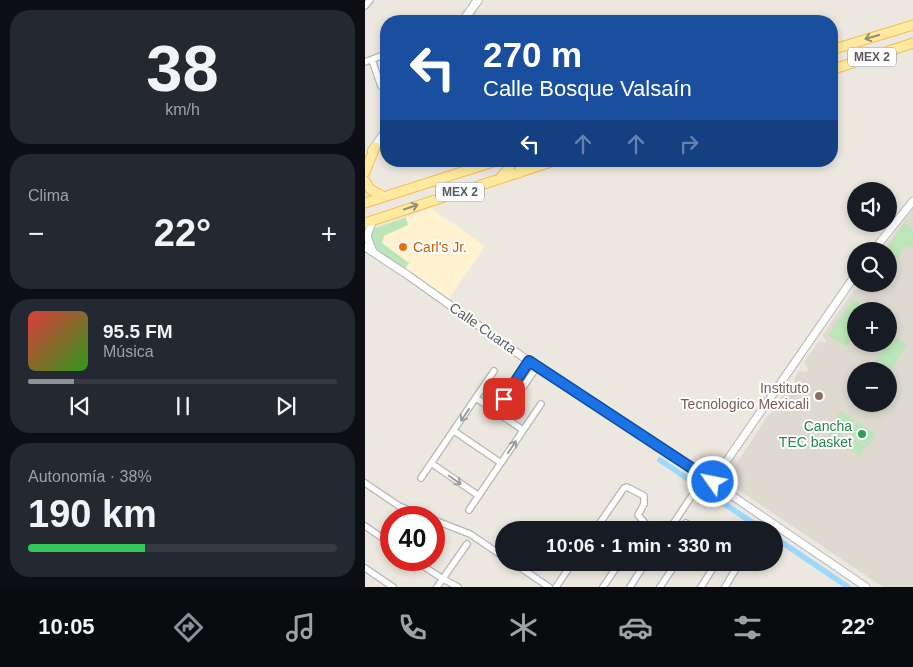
<!DOCTYPE html>
<html lang="es">
<head>
<meta charset="utf-8">
<style>
  :root { --surface:#171b24; --page:#242831; --text:#f1f3f6; --muted:#9ea1a6; --line:#363941; --accent:#8c9099 }
  body { margin:0; font-family:Helvetica,sans-serif; background:var(--page); color:var(--text); height:100vh; display:flex; flex-direction:column; font-size:19px; white-space:nowrap }
  * { box-sizing:border-box; margin:0 }
  p { font-size:16px; color:var(--muted) }
  .icon { flex:none; width:28px; height:28px; fill:none; stroke:currentColor; stroke-width:2; stroke-linecap:round; stroke-linejoin:round }
  .map { position:relative; flex:1; overflow:hidden }
  .details { display:flex; flex-direction:column; gap:10px; padding:10px; background:#0d0f14; width:365px }
  .details>* { flex:none }
  .banner { position:absolute; left:15px; top:15px; width:458px; height:152px; border-radius:20px; box-shadow:0 2px 8px #0003; background:#1a4fa0; color:#fff; overflow:hidden }
  .buttons { position:absolute; left:482px; top:182px; display:grid; gap:10px }
  .buttons a { display:grid; place-items:center; width:50px; height:50px; border-radius:50%; background:var(--surface); box-shadow:0 2px 8px #0003; font-size:25px }
  .speed { position:absolute; left:15px; top:506px; display:flex; gap:10px; font-size:25px; font-weight:700; text-align:center }
  .speed>* { display:grid; place-content:center; width:65px; height:65px; border-radius:50%; background:var(--surface); box-shadow:0 2px 8px #0003; line-height:1 }
  .speed .limit { border:8px solid #d22; background:#fff; color:#111 }
  .pin { position:absolute; display:grid; place-items:center; width:42px; height:42px; color:#fff; margin:-21px; border-radius:10px; box-shadow:0 2px 8px #0006 }
  .me { position:absolute; width:55px; margin:-28px; rotate:303deg; stroke-linejoin:round; filter:drop-shadow(0 0 4px #0008) }
  .turn { display:flex; align-items:center; gap:18px; height:105px; padding:0 20px; font-size:22px }
  .turn .icon { width:65px; height:65px; stroke-width:2.5 }
  .turn b { display:block; font-size:35px; line-height:42px }
  .lanes { display:flex; align-items:center; height:48px; padding:0 20px; background:#0003; justify-content:center; gap:25px; direction:ltr }
  .lanes .off { opacity:.35 }
  .big { font-size:38px; font-weight:800; line-height:1.1 }
  .details .tile { flex:1; display:flex; flex-direction:column; justify-content:center; gap:8px; min-width:0; padding:0 18px; border-radius:20px; background:var(--page) }
  .details .dial { align-items:center; gap:0 }
  .dial b { font-size:65px; line-height:1 }
  .song { display:flex; align-items:center; gap:15px }
  .cover { width:60px; height:60px; border-radius:8px; background:linear-gradient(135deg,hsl(0 70% 55%),hsl(110 70% 35%)) }
  .played { height:5px; border-radius:2px; background:linear-gradient(90deg,var(--accent) 15%,var(--line) 15%) }
  .keys { display:flex; justify-content:space-around; direction:ltr }
  .heat { display:flex; justify-content:space-between; align-items:center; font-size:28px; direction:ltr }
  .charge { height:8px; border-radius:4px; background:linear-gradient(90deg,#34c759 38%,var(--line) 0) }
  .trip { position:absolute; left:130px; top:521px; width:288px; height:50px; border-radius:25px; background:var(--surface); box-shadow:0 2px 8px #0003; font-weight:800; line-height:50px; text-align:center }
  .tab-bar { display:flex; height:80px; justify-content:space-around; align-items:center; background:#090b0e; color:var(--muted) }
  .tab-bar .icon { width:35px; height:35px }
  .tab-bar .active { color:var(--accent) }
  .tab-bar b { font-size:22px; color:var(--text) }
  main { display:flex; flex:1; min-height:0 }
  .map>svg:first-child { display:block }
</style>
</head>
<body>
<main>
<section class="details">
<div class="tile dial"><b>38</b><p>km/h</p></div>
<div class="tile"><p>Clima</p>
<div class="heat"><a>−</a><b class="big">22°</b><a>+</a></div>
</div>
<div class="tile">
<div class="song"><i class="cover"></i><div><b>95.5 FM</b><p>Música</p></div></div>
<div class="played"></div>
<div class="keys"><svg class="icon" aria-label="previous" viewBox="0 0 24 24"><path d="M18 5L8 12l10 7zM5 5v14"/></svg><svg class="icon" aria-label="pause" viewBox="0 0 24 24"><path d="M8 5v14M16 5v14"/></svg><svg class="icon" aria-label="next" viewBox="0 0 24 24"><path d="M6 5l10 7-10 7zM19 5v14"/></svg></div>
</div>
<div class="tile"><p>Autonomía · 38%</p><b class="big">190 km</b><div class="charge"></div></div>
</section>
<div class="map">
<svg width="548" height="587" viewBox="0 0 548 587">
  <rect width="100%" height="100%" fill="#ece8df"/>
  <!-- commercial -->
  <path fill="#fff2d0" d="M66,208L120,246L84,299L9,248L8,229Z"/>
  <!-- education -->
  <path fill="#dedacf" fill-rule="evenodd" d="M548,209V587H518L372,489L370,466L404,414L409,411H414L416,408L413,402L421,390L424,388L429,389L432,385L429,381L432,373L435,371L441,372L443,369L439,362L453,343L456,341L460,343L461,342L458,335L486,294L489,290L495,289L497,287L494,284H524V251H516ZM491,311H524V344H491ZM491,371H524V404H491Z"/>
  <!-- green -->
  <path fill="#bce5b9" d="M41,217L43,225L19,236L17,243L44,263L40,269L9,248L4,236L8,229Z
    M539,223L548,229V249L541,245L524,271V251H520Z
    M488,299L506,311H491V334L482,347L463,335Z
    M533,339L542,345L524,373V371H509L505,369L522,344Z
    M476,411L490,420L484,428L470,419Z
    M465,422L480,432L474,441L459,431Z
    M492,422L511,434L503,446L484,433Z
    M483,435L501,446L495,456L477,444Z"/>
  <g fill="none" stroke-linecap="round" stroke-linejoin="round">
    <!-- canal -->
    <path stroke="#9bd9ff" stroke-width="5.5" d="M295,460L398,530
      M409,537L483,587"/>
    <defs>
      <path id="minor" d="M0,6L5,0
        M7,60L16,86
        M0,62L21,54
        M111,398L158,430
        M131,411L164,361
        M138,416L172,367
        M89,431L136,463
        M66,463L114,496
        M56,478L129,371
        M0,483L34,506L62,518
        M104,510L176,404
        M69,520L105,534L139,557
        M321,523L331,530
        M0,526L26,544
        M230,530L259,488L262,487L279,496V504L273,515L280,523L276,530
        M304,530L326,497
        M49,560L78,579L93,587
        M147,562L184,587
        M0,568L28,587
        M72,587L102,544
        M191,587L208,562
        M238,587L255,562
        M265,587L281,562
        M295,587L312,562
        M336,587L352,562
        M360,587L375,562"/>
      <path id="tertiary" d="M8,220L2,236L8,252
        M0,247L44,276L172,367L347,482L501,587
        M508,251L548,201
        M347,482L491,274"/>
      <path id="secondary" d="M98,21L113,0
        M7,151L21,131"/>
      <path id="primary" d="M466,50L548,25
        M466,70L548,43
        M0,172L10,147
        M154,173L157,161
        M134,179L144,168L146,161
        M0,181L5,189L19,197
        M0,203L131,161
        M0,223L189,161"/>
    </defs>
    <!-- minor casing -->
    <use href="#minor" stroke="#b2b6bb" stroke-width="8"/>
    <!-- tertiary casing -->
    <use href="#tertiary" stroke="#b2b6bb" stroke-width="9"/>
    <!-- secondary casing -->
    <use href="#secondary" stroke="#b5b9bf" stroke-width="10"/>
    <!-- primary casing -->
    <use href="#primary" stroke="#f6bd4d" stroke-width="11"/>
    <!-- minor -->
    <use href="#minor" stroke="#fff" stroke-width="5.5"/>
    <!-- tertiary -->
    <use href="#tertiary" stroke="#fff" stroke-width="7"/>
    <!-- secondary -->
    <use href="#secondary" stroke="#fff" stroke-width="8"/>
    <!-- primary -->
    <use href="#primary" stroke="#ffeaa0" stroke-width="9"/>
  </g>
  <!-- one-way arrows -->
  <defs><path id="oneway-shaft" d="M-6 0H5M1.5-3L5.5 0L1.5 3" fill="none" stroke-width="1.6" stroke-linecap="round" stroke-linejoin="round" transform="scale(1.25)"/></defs>
  <g stroke="#928e77">
    <use href="#oneway-shaft" transform="translate(507 37) rotate(164)"/>
    <use href="#oneway-shaft" transform="translate(46 207) rotate(-19)"/>
  </g>
  <g stroke="#9b9da0">
    <use href="#oneway-shaft" transform="translate(100 415) rotate(124)"/>
    <use href="#oneway-shaft" transform="translate(147 447) rotate(-56)"/>
    <use href="#oneway-shaft" transform="translate(90 480) rotate(35)"/>
  </g>
  <g fill="none" stroke-linecap="round" stroke-linejoin="round">
    <defs>
      <path id="route" d="M139,399L164,361L348,482"/>
    </defs>
    <!-- route casing -->
    <use href="#route" stroke="#114b97" stroke-width="12"/>
    <!-- route -->
    <use href="#route" stroke="#1a73e8" stroke-width="9"/>
  </g>
  <!-- markers -->
  <circle fill="#e8710a" stroke="#fff" stroke-width="2" cx="38" cy="247" r="5"/>
  <circle fill="#8d6e63" stroke="#fff" stroke-width="2" cx="454" cy="396" r="5"/>
  <circle fill="#2e9e5b" stroke="#fff" stroke-width="2" cx="497" cy="434" r="5"/>
  <g text-anchor="middle" dominant-baseline="central" stroke-width="4" stroke-linejoin="round" paint-order="stroke">
    <!-- shield labels -->
    <g fill="#fff" stroke="#8a8d90" stroke-width="1">
      <rect x="483" y="47.5" width="48" height="19" rx="4"/>
      <rect x="71" y="182.5" width="48" height="19" rx="4"/>
    </g>
    <g font-size="12" font-weight="bold" fill="#585c61">
      <text x="507" y="57">MEX 2</text>
      <text x="95" y="192">MEX 2</text>
    </g>
    <!-- food labels -->
    <g font-size="14" fill="#c56008" stroke="#fff" text-anchor="start">
      <text x="48" y="247">Carl's Jr.</text>
    </g>
    <!-- street labels -->
    <g font-size="14" fill="#585c61" stroke="#fff">
      <text transform="translate(118 328) rotate(35)">Calle Cuarta</text>
    </g>
    <!-- education labels -->
    <g font-size="14" fill="#785e54" stroke="#fff" text-anchor="end">
      <text x="444" y="388">Instituto<tspan x="444" dy="16">Tecnologico Mexicali</tspan></text>
    </g>
    <!-- leisure labels -->
    <g font-size="14" fill="#27864d" stroke="#fff" text-anchor="end">
      <text x="487" y="426">Cancha<tspan x="487" dy="16">TEC basket</tspan></text>
    </g>
  </g>
</svg>
<div class="buttons">
<a><svg class="icon" aria-label="sound" viewBox="0 0 24 24"><path d="M4 9h4l5-4v14l-5-4H4zM17 9q2 3 0 6"/></svg></a>
<a><svg class="icon" aria-label="search" viewBox="0 0 24 24"><circle cx="10" cy="10" r="6"/><path d="M15 15l6 6"/></svg></a>
<a>+</a>
<a>−</a>
</div>
<div class="speed"><div class="limit">40</div></div>
<div class="pin" style="left:139px;top:399px;background:#d93025"><svg class="icon" aria-label="arrive" viewBox="0 0 24 24"><path d="M6 21V4h12l-3 4 3 4H6"/></svg></div>
<svg class="me" style="left:348px;top:482px" viewBox="-20 -20 40 40"><circle r="17" fill="#1a73e8" stroke="#fff" stroke-width="3"/><path d="M0-11L8 9 0 5-8 9z" fill="#fff"/></svg>
<div class="trip">10:06 · 1 min · 330 m</div>
<div class="banner">
<div class="turn"><svg class="icon" aria-label="left" viewBox="0 0 24 24"><path d="M17 20v-9H6M10 6l-5 5 5 5"/></svg><div><b>270 m</b>Calle Bosque Valsaín</div></div>
<div class="lanes"><svg class="icon" aria-label="left" viewBox="0 0 24 24"><path d="M17 20v-9H6M10 6l-5 5 5 5"/></svg><svg class="icon off" aria-label="ahead" viewBox="0 0 24 24"><path d="M12 20V5M6 11l6-6 6 6"/></svg><svg class="icon off" aria-label="ahead" viewBox="0 0 24 24"><path d="M12 20V5M6 11l6-6 6 6"/></svg><svg class="icon off" aria-label="right" viewBox="0 0 24 24"><path d="M7 20v-9h11M14 6l5 5-5 5"/></svg></div>
</div>
</div>
</main>
<nav class="tab-bar">
<b>10:05</b>
<svg class="icon active" aria-label="directions" viewBox="0 0 24 24"><path d="M12 3l9 9-9 9-9-9zM9 14v-3h6M13 9l2 2-2 2"/></svg>
<svg class="icon" aria-label="music" viewBox="0 0 24 24"><path d="M9 18V5l10-2v13"/><circle cx="6" cy="18" r="3"/><circle cx="16" cy="16" r="3"/></svg>
<svg class="icon" aria-label="phone" viewBox="0 0 24 24"><path d="M5 4h4l2 5-3 2q2 4 5 5l2-3 5 2v4C11 20 4 13 5 4z"/></svg>
<svg class="icon" aria-label="climate" viewBox="0 0 24 24"><path d="M12 3v18M4 7l16 10M4 17L20 7"/></svg>
<svg class="icon" aria-label="car" viewBox="0 0 24 24"><path d="M5 17H2v-5l4-1 3-4h7l3 4 3 1v5h-3M9 17h6M6 11h13"/><circle cx="7" cy="17" r="2"/><circle cx="17" cy="17" r="2"/></svg>
<svg class="icon" aria-label="filters" viewBox="0 0 24 24"><path d="M4 7h16M4 17h16"/><circle cx="9" cy="7" r="2"/><circle cx="15" cy="17" r="2"/></svg>
<b>22°</b>
</nav>
</body>
</html>
